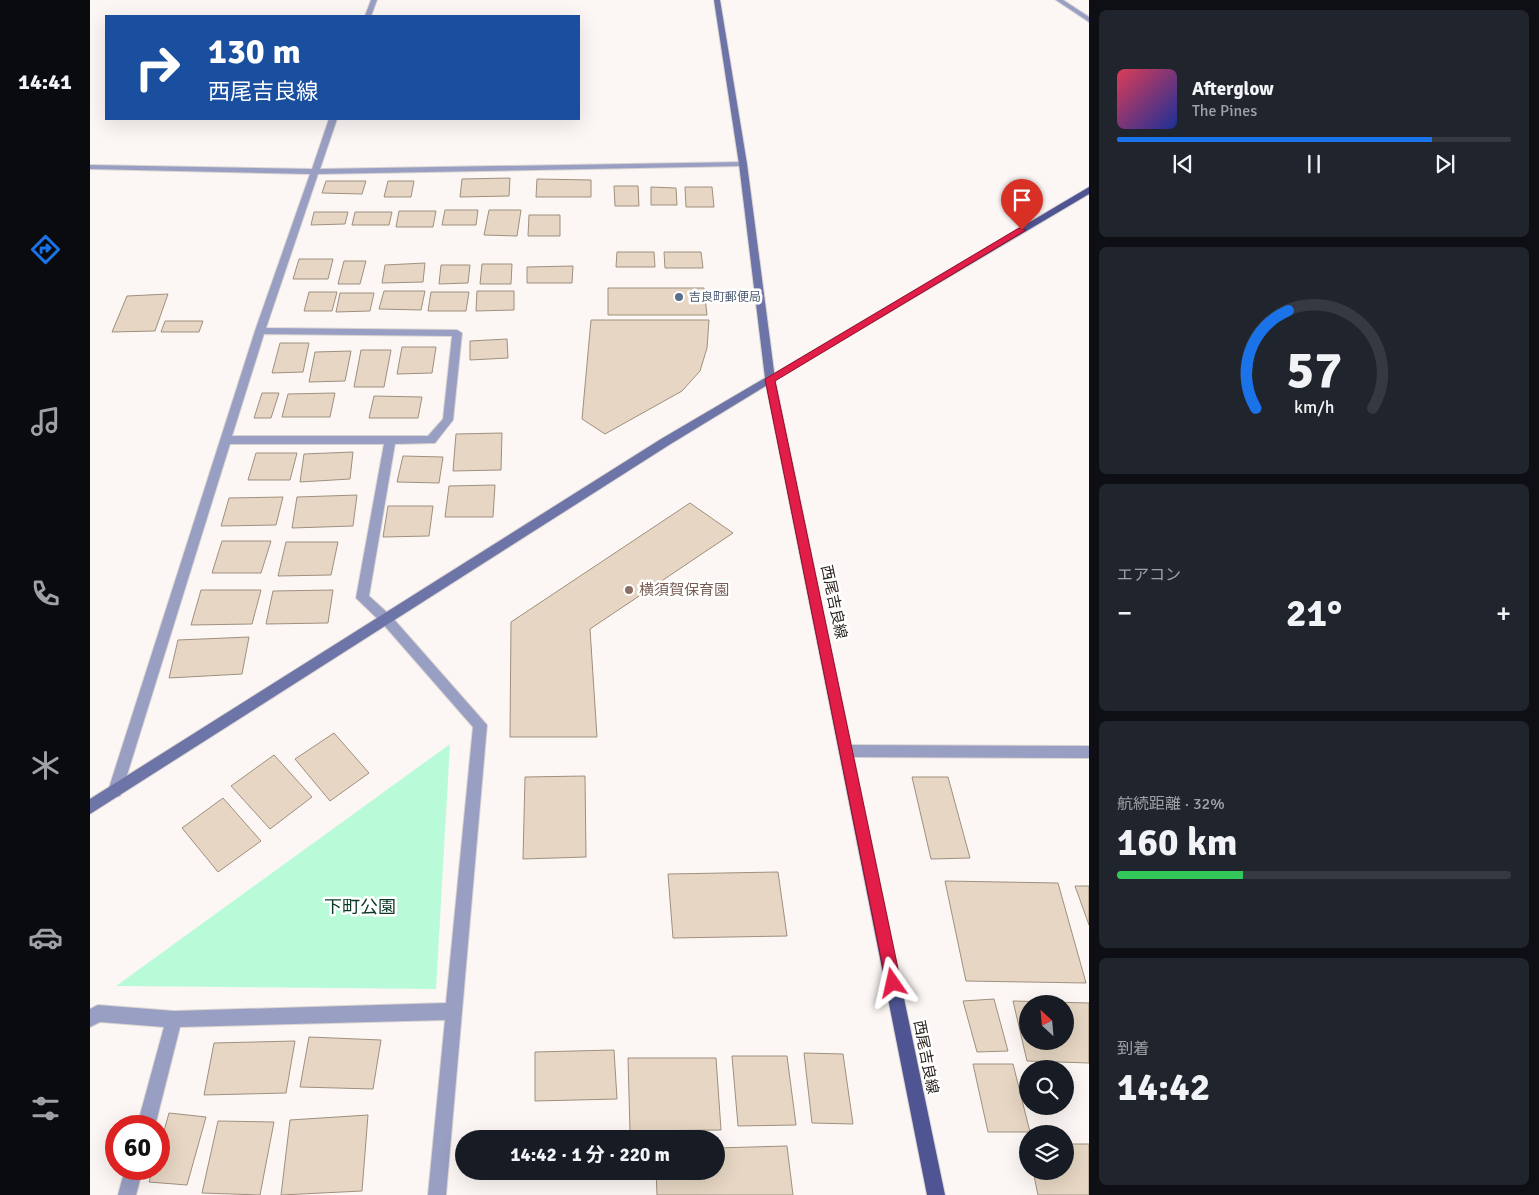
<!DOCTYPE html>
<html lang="ja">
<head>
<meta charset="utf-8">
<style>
  :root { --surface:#171b24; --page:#20242c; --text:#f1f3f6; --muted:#9ea1a6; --line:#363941; --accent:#1a73e8 }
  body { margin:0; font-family:Signika,"Noto Sans JP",sans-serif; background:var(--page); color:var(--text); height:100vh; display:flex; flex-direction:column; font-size:19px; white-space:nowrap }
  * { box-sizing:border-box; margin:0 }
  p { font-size:16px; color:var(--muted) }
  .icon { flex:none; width:28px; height:28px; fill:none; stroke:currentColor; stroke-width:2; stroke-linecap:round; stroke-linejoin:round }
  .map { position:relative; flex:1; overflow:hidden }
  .sheet { display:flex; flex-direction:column; gap:10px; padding:10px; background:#0d0f14; width:450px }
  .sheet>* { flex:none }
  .banner { position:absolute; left:15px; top:15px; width:475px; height:105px; border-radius:0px; box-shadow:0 5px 20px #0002; background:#1a4fa0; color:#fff; overflow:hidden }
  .needle { width:32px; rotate:334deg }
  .fabs { position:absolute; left:929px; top:995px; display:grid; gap:10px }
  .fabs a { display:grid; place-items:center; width:55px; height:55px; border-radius:50%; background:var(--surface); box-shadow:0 5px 20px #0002; font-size:25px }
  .speed { position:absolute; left:15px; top:1115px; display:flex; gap:10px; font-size:25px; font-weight:700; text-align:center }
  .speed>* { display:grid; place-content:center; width:65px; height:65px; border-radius:50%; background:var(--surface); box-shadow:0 5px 20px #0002; line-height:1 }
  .speed .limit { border:8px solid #d22; background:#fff; color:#111 }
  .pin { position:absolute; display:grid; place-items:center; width:42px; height:42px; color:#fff; margin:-51px -21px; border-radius:50% 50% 50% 0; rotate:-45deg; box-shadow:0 0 5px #0007 }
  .pin .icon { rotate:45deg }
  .me { position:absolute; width:55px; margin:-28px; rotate:349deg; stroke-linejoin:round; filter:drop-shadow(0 0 4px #0008) }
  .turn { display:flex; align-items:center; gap:18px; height:105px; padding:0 20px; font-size:22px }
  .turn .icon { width:65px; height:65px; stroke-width:2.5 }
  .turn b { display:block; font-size:35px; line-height:42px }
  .big { font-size:38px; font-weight:700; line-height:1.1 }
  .sheet .tile { flex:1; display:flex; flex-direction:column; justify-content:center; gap:8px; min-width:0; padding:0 18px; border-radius:8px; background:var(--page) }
  .sheet .dial { align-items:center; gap:0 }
  .dial svg { height:130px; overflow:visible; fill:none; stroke:var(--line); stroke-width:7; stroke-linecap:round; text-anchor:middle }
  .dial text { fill:var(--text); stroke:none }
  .song { display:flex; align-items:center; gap:15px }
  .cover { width:60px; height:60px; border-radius:8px; background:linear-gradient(135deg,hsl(350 70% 55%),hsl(230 70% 35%)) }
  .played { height:5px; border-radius:2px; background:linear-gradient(90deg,var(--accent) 80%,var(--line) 80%) }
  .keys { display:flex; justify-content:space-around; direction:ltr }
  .heat { display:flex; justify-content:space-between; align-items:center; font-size:28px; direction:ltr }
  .charge { height:8px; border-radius:4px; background:linear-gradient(90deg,#34c759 32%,var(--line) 0) }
  .trip { position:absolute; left:365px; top:1130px; width:270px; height:50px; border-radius:25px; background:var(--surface); box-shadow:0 5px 20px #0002; font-weight:700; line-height:50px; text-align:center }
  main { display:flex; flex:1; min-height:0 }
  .menu { display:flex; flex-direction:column; width:90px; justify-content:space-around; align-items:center; background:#090b0e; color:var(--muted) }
  .menu .icon { width:35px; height:35px }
  .menu .active { color:var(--accent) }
  .menu b { font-size:22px; color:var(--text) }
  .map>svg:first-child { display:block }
</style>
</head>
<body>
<main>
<nav class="menu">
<b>14:41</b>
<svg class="icon active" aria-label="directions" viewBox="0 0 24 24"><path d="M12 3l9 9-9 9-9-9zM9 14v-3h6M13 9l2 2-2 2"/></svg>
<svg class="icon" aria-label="music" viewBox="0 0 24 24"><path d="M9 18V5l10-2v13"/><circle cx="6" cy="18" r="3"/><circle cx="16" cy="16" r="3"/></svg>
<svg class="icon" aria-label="phone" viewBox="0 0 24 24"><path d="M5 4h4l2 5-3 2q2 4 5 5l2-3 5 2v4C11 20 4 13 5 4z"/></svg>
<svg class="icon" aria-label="climate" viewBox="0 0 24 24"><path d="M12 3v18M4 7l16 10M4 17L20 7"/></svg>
<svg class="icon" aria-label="car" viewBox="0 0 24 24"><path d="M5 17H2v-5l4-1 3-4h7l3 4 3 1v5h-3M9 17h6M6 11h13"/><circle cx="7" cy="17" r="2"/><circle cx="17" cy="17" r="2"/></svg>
<svg class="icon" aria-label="filters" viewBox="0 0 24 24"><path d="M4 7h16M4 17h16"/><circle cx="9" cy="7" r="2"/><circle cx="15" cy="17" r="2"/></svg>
</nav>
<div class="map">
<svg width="999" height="1195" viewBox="0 0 999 1195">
  <rect width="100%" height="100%" fill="#fcf7f4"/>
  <!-- green -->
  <path fill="#b9fbd9" d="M360,744L346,989L26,986Z"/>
  <!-- building -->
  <path fill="#e6d6c3" stroke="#9f907e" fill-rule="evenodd" d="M420,178L419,196L370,197L372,179Z
    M447,179L501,180V197H446Z
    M236,181H276L272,194L232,193Z
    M298,181H324L321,197H294Z
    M524,186H548L549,206H525Z
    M561,187L586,188L587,205H561Z
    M595,187H622L624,207H596Z
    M355,210H388L386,225H352Z
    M399,210H431L427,236L394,235Z
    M309,211H346L343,227H306Z
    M224,212H258L255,224L221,225Z
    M265,212H302L299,225H262Z
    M439,215H470V236H438Z
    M527,252H564L565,267H526Z
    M574,252H611L613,268H575Z
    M209,259H243L238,279H203Z
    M254,261H276L270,284H248Z
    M335,263L333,282L292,283L295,265Z
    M392,264H422L421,284H390Z
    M351,265H380L378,283L349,284Z
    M483,266L482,283H437V267Z
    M518,288H614L617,315H518Z
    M294,291H335L331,310L289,309Z
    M387,291H424V310L386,311Z
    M219,292H247L242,311H214Z
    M341,292H379L376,311H338Z
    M250,293H284L280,311L246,312Z
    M78,294L65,331L22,332L37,296Z
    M501,320H619L617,348L610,371L592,391L515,434L492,419Z
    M75,321H113L109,332H71Z
    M417,339L418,358L380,360V341Z
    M190,343H219L213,372L182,373Z
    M312,347H346L342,373L307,374Z
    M271,350H301L294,387H264Z
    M261,351L255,381L219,382L225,352Z
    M172,393H189L181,418H164Z
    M245,393L240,417H192L198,394Z
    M284,396L332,397L328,418H279Z
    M412,433L411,470L363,471L366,434Z
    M263,452L260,479L210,482L214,454Z
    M166,453H207L200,480H158Z
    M313,456L353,457L349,483L307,482Z
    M405,485L403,517H355L359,486Z
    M267,495L263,526L202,528L207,497Z
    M193,497L186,525L131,526L139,498Z
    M600,503L643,533L500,629L507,737H420L421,622Z
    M298,506H343L339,536L293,537Z
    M132,541H181L171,573H122Z
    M196,542H248L241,575L188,576Z
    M111,590H171L162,624L101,625Z
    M243,590L238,623L176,624L183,591Z
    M159,637L152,674L79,678L88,640Z
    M244,733L279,773L240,801L205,759Z
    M184,755L222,797L180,829L141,786Z
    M495,776L496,857L433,859L435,777Z
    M822,777H858L880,858L841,859Z
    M133,798L171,841L128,872L92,828Z
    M688,872L697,936L583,938L578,874Z
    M855,881L968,883L996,983L876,981Z
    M985,886H999V925Z
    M904,999L918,1051L887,1052L873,1001Z
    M923,1001L999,1003V1063L937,1061ZM938,1004H975V1041H938Z
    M219,1037L291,1040L283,1089L210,1087Z
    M205,1041L196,1093L114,1095L124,1043Z
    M524,1050L527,1099L445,1101V1052Z
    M714,1053L753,1054L763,1124L722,1123Z
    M642,1056H697L706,1125L648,1126Z
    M538,1058H626L631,1130L540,1131Z
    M883,1064H923L940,1132H898Z
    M79,1113L116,1117L97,1185L59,1182L63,1169H69V1149Z
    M278,1115L272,1191L191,1195L200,1120Z
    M128,1121L184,1122L170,1195L112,1193Z
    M975,1144H999V1195H948L943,1171H975Z
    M697,1146L703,1195H567L566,1171H626V1148Z"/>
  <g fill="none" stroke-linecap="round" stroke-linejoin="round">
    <defs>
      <path id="street" d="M281,0H287L281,16H275Z
        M966,0H973L999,17V22Z
        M239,119H247L230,169L653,162L657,164L653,166L228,174L176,328L367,330L372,333L363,420L345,443L305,444L279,596L301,616L397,725L356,1195H338L355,1020L90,1027L65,1126H47L74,1027L10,1022L0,1027V1009L8,1005L84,1011L356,1003L383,727L293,624L266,598L294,444H140L32,791L30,796L25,797L20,796L18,791L165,331L220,174L0,169V165L222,169ZM174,334L362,336L353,419L338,436H142Z
        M757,745L999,746V758L757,757L752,755L750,751L752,747Z
        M35,1169H53L46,1195H28Z"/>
      <path id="secondary" d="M624,0H630L657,164L685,379L684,381L579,445L0,814V799L571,439L675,378L649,164Z"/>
      <path id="primary" d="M999,187V194L685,380L855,1195H837L675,379Z"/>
    </defs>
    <!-- street casing -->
    <use href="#street" stroke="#dad4d1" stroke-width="2"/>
    <!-- secondary casing -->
    <use href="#secondary" stroke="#dad4d1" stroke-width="2"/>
    <!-- primary casing -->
    <use href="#primary" stroke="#dad4d1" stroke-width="2"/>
    <!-- street -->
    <use href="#street" fill="#999fc3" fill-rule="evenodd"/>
    <!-- secondary -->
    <use href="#secondary" fill="#6d74a7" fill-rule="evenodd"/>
    <!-- primary -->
    <use href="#primary" fill="#4f5592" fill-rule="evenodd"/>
  </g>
  <!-- route -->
  <path fill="#e11d48" stroke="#92132f" d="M929,228L936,230L685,381L811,983L809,988L803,990L798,988L796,983L675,379Z"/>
  <!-- markers -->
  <circle fill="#5c6f8a" stroke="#fff" stroke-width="2" cx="589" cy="297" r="5"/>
  <circle fill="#8d6e63" stroke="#fff" stroke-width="2" cx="539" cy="590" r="5"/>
  <g text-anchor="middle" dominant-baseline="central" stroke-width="5" stroke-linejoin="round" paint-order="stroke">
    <!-- far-service labels -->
    <g font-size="12" fill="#4e5e75" stroke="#fff" text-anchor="start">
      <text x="599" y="297">吉良町郵便局</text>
    </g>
    <!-- education labels -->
    <g font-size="15" fill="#785e54" stroke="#fff" text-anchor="start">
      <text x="549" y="590">横須賀保育園</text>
    </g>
    <!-- street labels -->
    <g font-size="15" fill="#281f1b" stroke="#fff">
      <text transform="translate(744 602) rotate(78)">西尾吉良線</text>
      <text transform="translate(836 1057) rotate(79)">西尾吉良線</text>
    </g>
    <!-- near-park labels -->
    <g font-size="18" fill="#0b3825" stroke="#fff">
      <text x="270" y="907">下町公園</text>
    </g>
  </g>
</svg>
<div class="fabs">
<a><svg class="needle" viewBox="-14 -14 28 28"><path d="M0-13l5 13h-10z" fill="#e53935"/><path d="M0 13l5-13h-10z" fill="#9ea1a6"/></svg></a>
<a><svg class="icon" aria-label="search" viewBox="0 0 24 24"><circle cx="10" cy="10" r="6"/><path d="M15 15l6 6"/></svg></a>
<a><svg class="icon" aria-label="layers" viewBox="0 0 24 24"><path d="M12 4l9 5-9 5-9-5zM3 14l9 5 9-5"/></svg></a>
</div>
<div class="speed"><div class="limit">60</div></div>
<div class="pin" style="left:932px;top:230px;background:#d93025"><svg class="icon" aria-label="arrive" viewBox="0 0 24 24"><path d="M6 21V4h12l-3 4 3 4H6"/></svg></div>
<svg class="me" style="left:803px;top:983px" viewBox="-20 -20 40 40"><path d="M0-17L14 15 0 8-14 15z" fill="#e11d48" stroke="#fff" stroke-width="4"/></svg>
<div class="trip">14:42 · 1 分 · 220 m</div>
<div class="banner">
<div class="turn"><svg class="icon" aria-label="right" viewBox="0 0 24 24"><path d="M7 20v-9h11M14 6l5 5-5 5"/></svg><div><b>130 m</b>西尾吉良線</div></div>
</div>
</div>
<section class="sheet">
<div class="tile">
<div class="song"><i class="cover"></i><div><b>Afterglow</b><p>The Pines</p></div></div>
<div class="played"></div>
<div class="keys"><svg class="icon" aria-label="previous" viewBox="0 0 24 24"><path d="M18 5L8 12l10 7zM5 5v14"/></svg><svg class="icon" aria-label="pause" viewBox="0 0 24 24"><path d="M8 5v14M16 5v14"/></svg><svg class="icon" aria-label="next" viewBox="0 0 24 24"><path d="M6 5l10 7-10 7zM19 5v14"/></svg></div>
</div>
<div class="tile dial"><svg viewBox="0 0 100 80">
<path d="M14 69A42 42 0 1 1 86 69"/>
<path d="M14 69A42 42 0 0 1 34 9" stroke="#1a73e8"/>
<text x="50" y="56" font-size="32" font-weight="700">57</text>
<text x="50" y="72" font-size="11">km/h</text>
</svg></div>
<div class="tile"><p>エアコン</p>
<div class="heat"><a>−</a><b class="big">21°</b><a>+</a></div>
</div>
<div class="tile"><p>航続距離 · 32%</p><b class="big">160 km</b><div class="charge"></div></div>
<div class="tile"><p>到着</p><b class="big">14:42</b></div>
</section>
</main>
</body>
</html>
